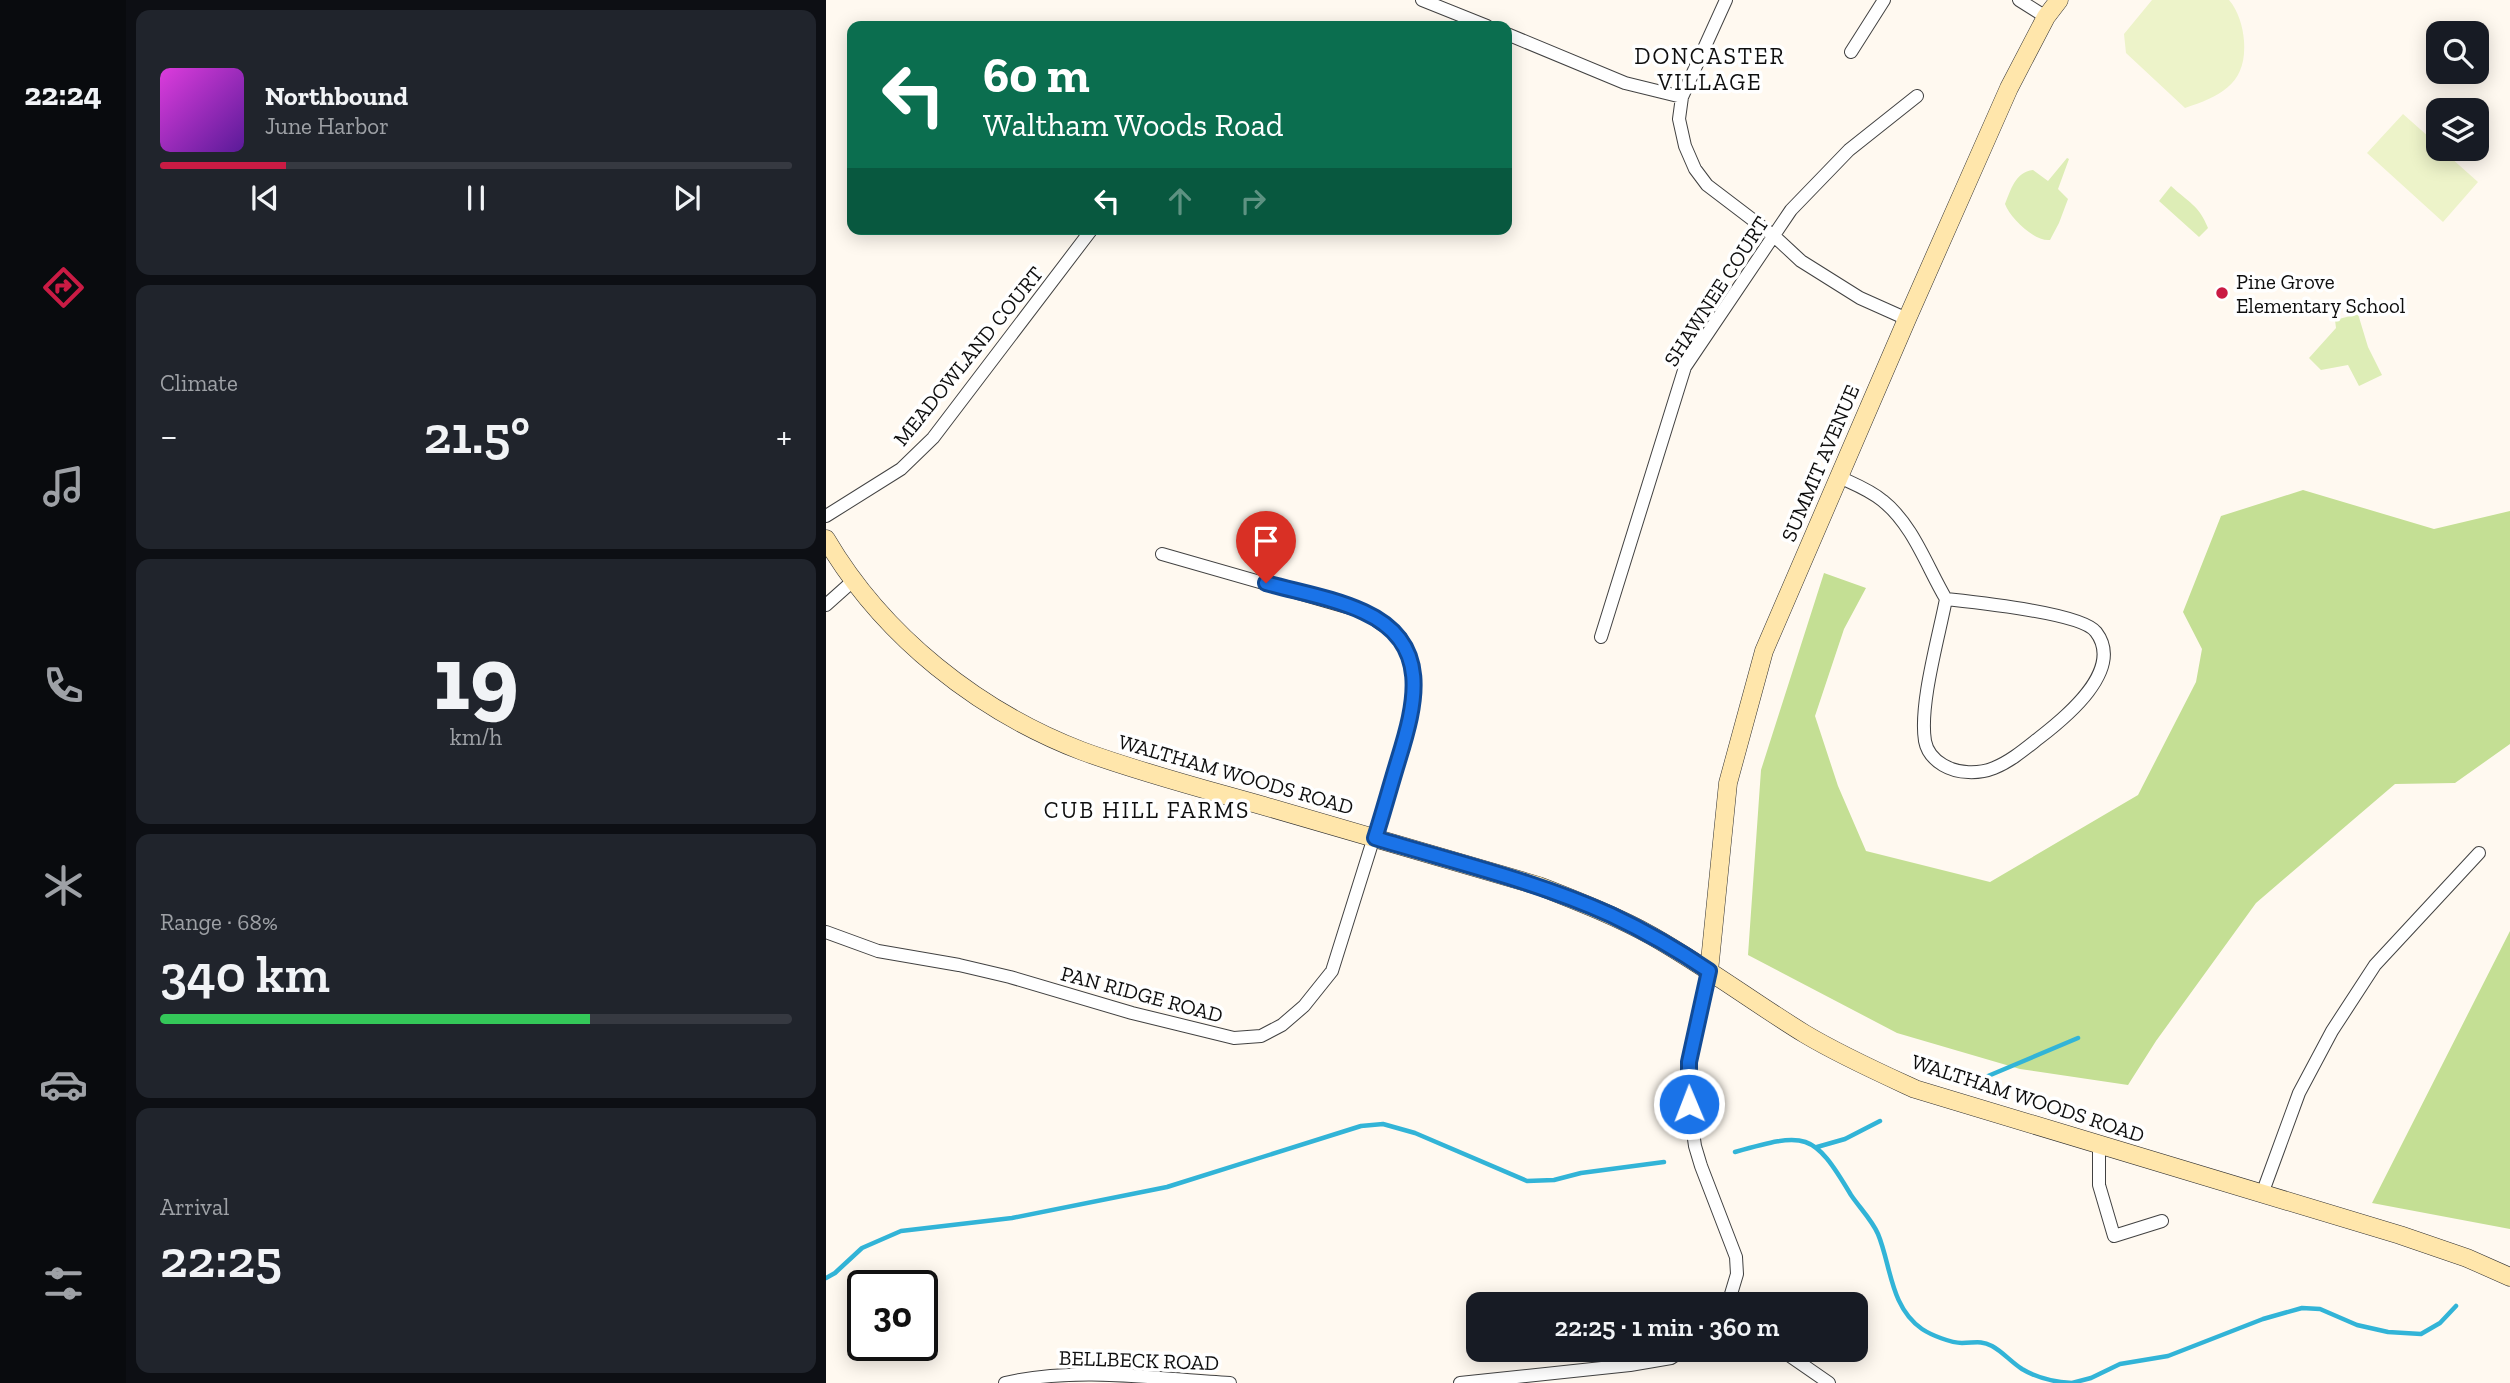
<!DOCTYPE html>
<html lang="en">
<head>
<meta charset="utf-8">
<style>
  :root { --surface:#171b24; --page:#20242c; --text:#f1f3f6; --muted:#9ea1a6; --line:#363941; --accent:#ca1b44 }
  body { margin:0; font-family:"Zilla Slab",serif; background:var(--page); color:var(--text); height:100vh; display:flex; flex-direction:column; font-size:26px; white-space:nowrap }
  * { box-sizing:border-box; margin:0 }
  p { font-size:23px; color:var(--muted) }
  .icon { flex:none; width:38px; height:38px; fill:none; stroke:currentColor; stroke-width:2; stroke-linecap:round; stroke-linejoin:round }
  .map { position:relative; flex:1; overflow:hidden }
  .sheet { display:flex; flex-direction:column; gap:10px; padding:10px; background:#0d0f14; width:700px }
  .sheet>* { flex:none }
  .top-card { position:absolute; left:21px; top:21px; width:665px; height:214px; border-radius:14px; box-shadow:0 4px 18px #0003; background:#0b6e4f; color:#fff; overflow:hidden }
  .tools { position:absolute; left:1600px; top:21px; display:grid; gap:14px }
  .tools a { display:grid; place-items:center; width:63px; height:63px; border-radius:14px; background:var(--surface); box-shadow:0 4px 18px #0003; font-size:35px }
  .speed { position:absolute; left:21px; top:1270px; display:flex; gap:14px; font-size:35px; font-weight:700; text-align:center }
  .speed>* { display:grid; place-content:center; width:91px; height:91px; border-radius:50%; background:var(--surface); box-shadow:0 4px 18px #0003; line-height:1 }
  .speed .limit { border:4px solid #111; border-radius:10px; background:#fff; color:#111 }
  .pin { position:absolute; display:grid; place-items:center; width:60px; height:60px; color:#fff; margin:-72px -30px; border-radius:50% 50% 50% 0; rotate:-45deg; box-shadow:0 0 7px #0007 }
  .pin .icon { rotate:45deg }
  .me { position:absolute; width:77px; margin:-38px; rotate:359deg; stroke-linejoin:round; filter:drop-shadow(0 0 5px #0008) }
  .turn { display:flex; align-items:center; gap:24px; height:147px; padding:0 21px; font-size:32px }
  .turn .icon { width:91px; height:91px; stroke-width:2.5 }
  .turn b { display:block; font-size:49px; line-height:60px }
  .lanes { display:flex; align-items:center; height:66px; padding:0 21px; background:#0003; justify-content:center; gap:35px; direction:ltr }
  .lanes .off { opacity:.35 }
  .big { font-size:52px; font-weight:600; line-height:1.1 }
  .sheet .card { flex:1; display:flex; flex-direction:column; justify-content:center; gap:10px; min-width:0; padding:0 24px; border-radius:14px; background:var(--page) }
  .sheet .dial { align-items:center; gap:0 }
  .dial b { font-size:91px; line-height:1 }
  .song { display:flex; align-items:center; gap:21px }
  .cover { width:84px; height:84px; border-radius:10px; background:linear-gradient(135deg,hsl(300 70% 55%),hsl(270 70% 35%)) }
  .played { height:7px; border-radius:4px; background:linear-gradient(90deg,var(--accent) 20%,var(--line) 20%) }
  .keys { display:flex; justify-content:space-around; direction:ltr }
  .heat { display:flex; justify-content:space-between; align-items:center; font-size:38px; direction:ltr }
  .charge { height:10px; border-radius:5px; background:linear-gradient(90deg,#34c759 68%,var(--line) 0) }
  .trip { position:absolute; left:640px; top:1292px; width:402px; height:70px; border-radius:14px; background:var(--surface); box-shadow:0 4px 18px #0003; font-weight:600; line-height:70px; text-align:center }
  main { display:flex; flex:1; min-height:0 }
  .menu { display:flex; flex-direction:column; width:126px; justify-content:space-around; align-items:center; background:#090b0e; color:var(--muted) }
  .menu .icon { width:49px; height:49px }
  .menu .current { color:var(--accent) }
  .menu b { font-size:32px; color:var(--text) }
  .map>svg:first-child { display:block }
</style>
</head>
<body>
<main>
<nav class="menu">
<b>22:24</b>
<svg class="icon current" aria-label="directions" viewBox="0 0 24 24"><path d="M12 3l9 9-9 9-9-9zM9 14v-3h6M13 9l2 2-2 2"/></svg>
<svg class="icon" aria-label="music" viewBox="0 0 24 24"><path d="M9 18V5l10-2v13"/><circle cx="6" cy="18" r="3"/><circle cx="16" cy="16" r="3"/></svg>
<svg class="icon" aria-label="phone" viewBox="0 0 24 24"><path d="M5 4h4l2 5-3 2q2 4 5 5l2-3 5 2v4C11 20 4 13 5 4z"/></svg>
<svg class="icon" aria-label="climate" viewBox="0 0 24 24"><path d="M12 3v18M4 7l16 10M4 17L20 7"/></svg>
<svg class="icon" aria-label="car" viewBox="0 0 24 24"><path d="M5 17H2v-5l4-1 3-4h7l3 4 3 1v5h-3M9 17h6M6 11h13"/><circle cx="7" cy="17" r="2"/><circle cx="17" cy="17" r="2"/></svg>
<svg class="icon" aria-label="filters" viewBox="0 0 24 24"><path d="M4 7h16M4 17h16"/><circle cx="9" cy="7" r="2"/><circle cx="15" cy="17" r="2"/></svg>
</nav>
<section class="sheet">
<div class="card">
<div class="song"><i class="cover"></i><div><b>Northbound</b><p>June Harbor</p></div></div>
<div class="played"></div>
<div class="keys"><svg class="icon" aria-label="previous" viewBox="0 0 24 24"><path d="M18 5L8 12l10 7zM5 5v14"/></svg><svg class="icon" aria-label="pause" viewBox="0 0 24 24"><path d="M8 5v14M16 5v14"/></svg><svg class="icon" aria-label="next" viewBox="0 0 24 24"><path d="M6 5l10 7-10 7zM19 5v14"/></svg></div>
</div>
<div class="card"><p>Climate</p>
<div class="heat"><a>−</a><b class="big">21.5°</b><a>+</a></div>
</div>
<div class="card dial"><b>19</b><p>km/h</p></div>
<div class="card"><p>Range · 68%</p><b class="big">340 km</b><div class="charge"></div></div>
<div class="card"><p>Arrival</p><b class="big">22:25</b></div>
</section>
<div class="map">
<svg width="1684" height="1383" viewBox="0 0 1684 1383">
  <rect width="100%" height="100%" fill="#fff9f0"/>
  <!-- green -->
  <path fill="#ddedb6" d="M1241,158L1243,159L1232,189L1242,199L1233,223L1224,240C1209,242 1184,218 1179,204C1185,190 1189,172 1207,170L1222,181Z
    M1345,186C1362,202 1373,205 1382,228L1373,237L1333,201Z
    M1532,314L1542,347L1556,375L1533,386L1522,365L1495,370L1483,358L1510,328L1509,320Z"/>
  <!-- forest -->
  <path fill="#c4df94" d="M1477,490L1608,529L1684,511V744L1629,783L1569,784L1430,903L1330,1041L1302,1085L1194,1069L1071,1033L922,955L935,770L998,573L1040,588L1018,629L989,716L1012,786L1040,851L1164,882L1312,795L1370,682L1376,649L1357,612L1395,516Z
    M1684,931V1229L1546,1203Z"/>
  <!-- pitch -->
  <path fill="#edf3c9" d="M1326,0H1403C1412,10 1417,27 1418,41C1421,84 1395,96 1359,108L1300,53L1298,34Z
    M1577,114L1612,145V149H1615L1652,182L1617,222L1541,153Z"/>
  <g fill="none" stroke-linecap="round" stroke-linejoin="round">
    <!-- stream -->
    <path stroke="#32b4d7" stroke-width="4.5" d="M1162,1076L1252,1038
      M991,1147L1019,1139L1054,1121
      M909,1152C980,1132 987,1131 1025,1195C1033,1207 1046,1220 1052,1234C1065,1265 1064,1307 1096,1329C1105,1335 1125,1343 1136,1343C1149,1343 1154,1340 1166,1346C1177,1352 1185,1362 1196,1369C1211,1378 1228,1382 1246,1383
      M0,1278L9,1273L36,1248L75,1231L186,1218L341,1187L535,1126L557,1124L589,1133L701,1181L728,1180L755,1173L838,1162
      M1246,1383L1265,1378L1294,1364L1342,1356L1437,1319L1476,1308L1494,1309L1531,1325L1562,1332L1595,1334L1614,1323L1630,1306"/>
    <defs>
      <path id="street" d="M596,0L661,26
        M900,0L856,97L853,119L859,146L869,169L881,185L948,236L975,261L1034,298L1081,319
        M1193,0L1220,17
        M681,34L799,83L856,97
        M1025,52L1058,0
        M1013,477C1028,484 1044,490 1057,501C1087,525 1101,567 1120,599
        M0,516L75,469L107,438L266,229
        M1120,599C1147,602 1256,613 1270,632C1299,670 1239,718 1213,738C1199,749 1185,761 1168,768C1153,774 1132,774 1117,765C1107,759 1101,752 1099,741C1093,705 1113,636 1120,599Z
        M0,605L28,580
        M775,637L859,367L965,210L1023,150L1091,96
        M0,932L52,951L133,965L184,977L306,1013L408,1038L435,1036L456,1025L478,1006L506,971L579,738L588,698L587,669L582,651L575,638L538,612L336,554
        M883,971L863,1062V1104L869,1146L875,1166L910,1257L911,1274L902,1304
        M1273,1145V1185L1288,1236L1336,1221
        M1436,1194L1473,1093L1506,1031L1549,965L1653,853
        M954,1349L1003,1383
        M179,1383C250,1366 332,1379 404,1383
        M634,1383L804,1365L845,1358L859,1349"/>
      <path id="secondary" d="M0,539C57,636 152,711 256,751C316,773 378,789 438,806C530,833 622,859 713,886C751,901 790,916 826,936C879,966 927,1002 979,1034C1014,1055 1052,1072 1089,1089L1574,1235L1641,1258L1684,1277
        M883,971L902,783L938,651L1081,319L1183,88L1220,17L1233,0"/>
    </defs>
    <!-- street casing -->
    <use href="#street" stroke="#424242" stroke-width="14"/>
    <!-- secondary casing -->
    <use href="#secondary" stroke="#313131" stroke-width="19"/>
    <!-- street -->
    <use href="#street" stroke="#fff" stroke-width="12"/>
    <!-- secondary -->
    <use href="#secondary" stroke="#ffe6ab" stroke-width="18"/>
  </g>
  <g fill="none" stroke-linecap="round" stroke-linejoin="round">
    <defs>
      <path id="route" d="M440,583C472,592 508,598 538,612C606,643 590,703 572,761C564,787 557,813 549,838C628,862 710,881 785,915C819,931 852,950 883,971L863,1062V1104"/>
    </defs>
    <!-- route casing -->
    <use href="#route" stroke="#114b97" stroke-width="18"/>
    <!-- route -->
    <use href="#route" stroke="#1a73e8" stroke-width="12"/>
  </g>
  <!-- markers -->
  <circle fill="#ca1b44" stroke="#fff" stroke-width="2.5" cx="1396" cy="293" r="7"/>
  <g text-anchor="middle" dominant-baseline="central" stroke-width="7" stroke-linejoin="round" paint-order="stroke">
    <!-- poi labels -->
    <g font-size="21" fill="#0f0f0f" stroke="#fff" text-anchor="start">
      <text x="1410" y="281">Pine Grove<tspan x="1410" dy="24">Elementary School</tspan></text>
    </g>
    <!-- street labels -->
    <g font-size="21" fill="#0f0f0f" stroke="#fff">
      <text transform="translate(890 291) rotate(-57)">SHAWNEE COURT</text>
      <text transform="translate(142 356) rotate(-51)">MEADOWLAND COURT</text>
      <text transform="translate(994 463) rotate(-67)">SUMMIT AVENUE</text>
      <text transform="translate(410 774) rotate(16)">WALTHAM WOODS ROAD</text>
      <text transform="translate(316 994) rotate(15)">PAN RIDGE ROAD</text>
      <text transform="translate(1202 1098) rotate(18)">WALTHAM WOODS ROAD</text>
      <text transform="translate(313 1360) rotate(2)">BELLBECK ROAD</text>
    </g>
    <!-- neighbourhood labels -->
    <g font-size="23" letter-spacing="2" fill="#0f0f0f" stroke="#fff">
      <text x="884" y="56">DONCASTER<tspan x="884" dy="26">VILLAGE</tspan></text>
      <text x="321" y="810">CUB HILL FARMS</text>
    </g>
  </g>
</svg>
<div class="tools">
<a><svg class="icon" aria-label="search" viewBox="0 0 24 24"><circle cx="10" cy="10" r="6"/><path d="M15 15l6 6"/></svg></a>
<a><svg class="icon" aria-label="layers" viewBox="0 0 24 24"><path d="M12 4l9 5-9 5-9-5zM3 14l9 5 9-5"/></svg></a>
</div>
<div class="speed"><div class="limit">30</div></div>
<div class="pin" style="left:440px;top:583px;background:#d93025"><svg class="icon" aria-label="arrive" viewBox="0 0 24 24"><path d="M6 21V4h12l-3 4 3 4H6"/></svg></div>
<svg class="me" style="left:863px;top:1104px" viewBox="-20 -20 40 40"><circle r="17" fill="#1a73e8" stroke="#fff" stroke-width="3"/><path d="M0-11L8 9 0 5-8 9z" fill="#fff"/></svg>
<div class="trip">22:25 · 1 min · 360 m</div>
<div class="top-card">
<div class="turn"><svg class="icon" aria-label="left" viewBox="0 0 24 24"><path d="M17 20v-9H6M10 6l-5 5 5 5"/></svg><div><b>60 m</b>Waltham Woods Road</div></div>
<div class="lanes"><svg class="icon" aria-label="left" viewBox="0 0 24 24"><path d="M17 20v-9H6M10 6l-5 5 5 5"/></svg><svg class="icon off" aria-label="ahead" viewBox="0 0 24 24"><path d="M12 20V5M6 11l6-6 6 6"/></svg><svg class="icon off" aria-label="right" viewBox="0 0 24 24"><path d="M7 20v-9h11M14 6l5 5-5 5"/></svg></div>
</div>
</div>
</main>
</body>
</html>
